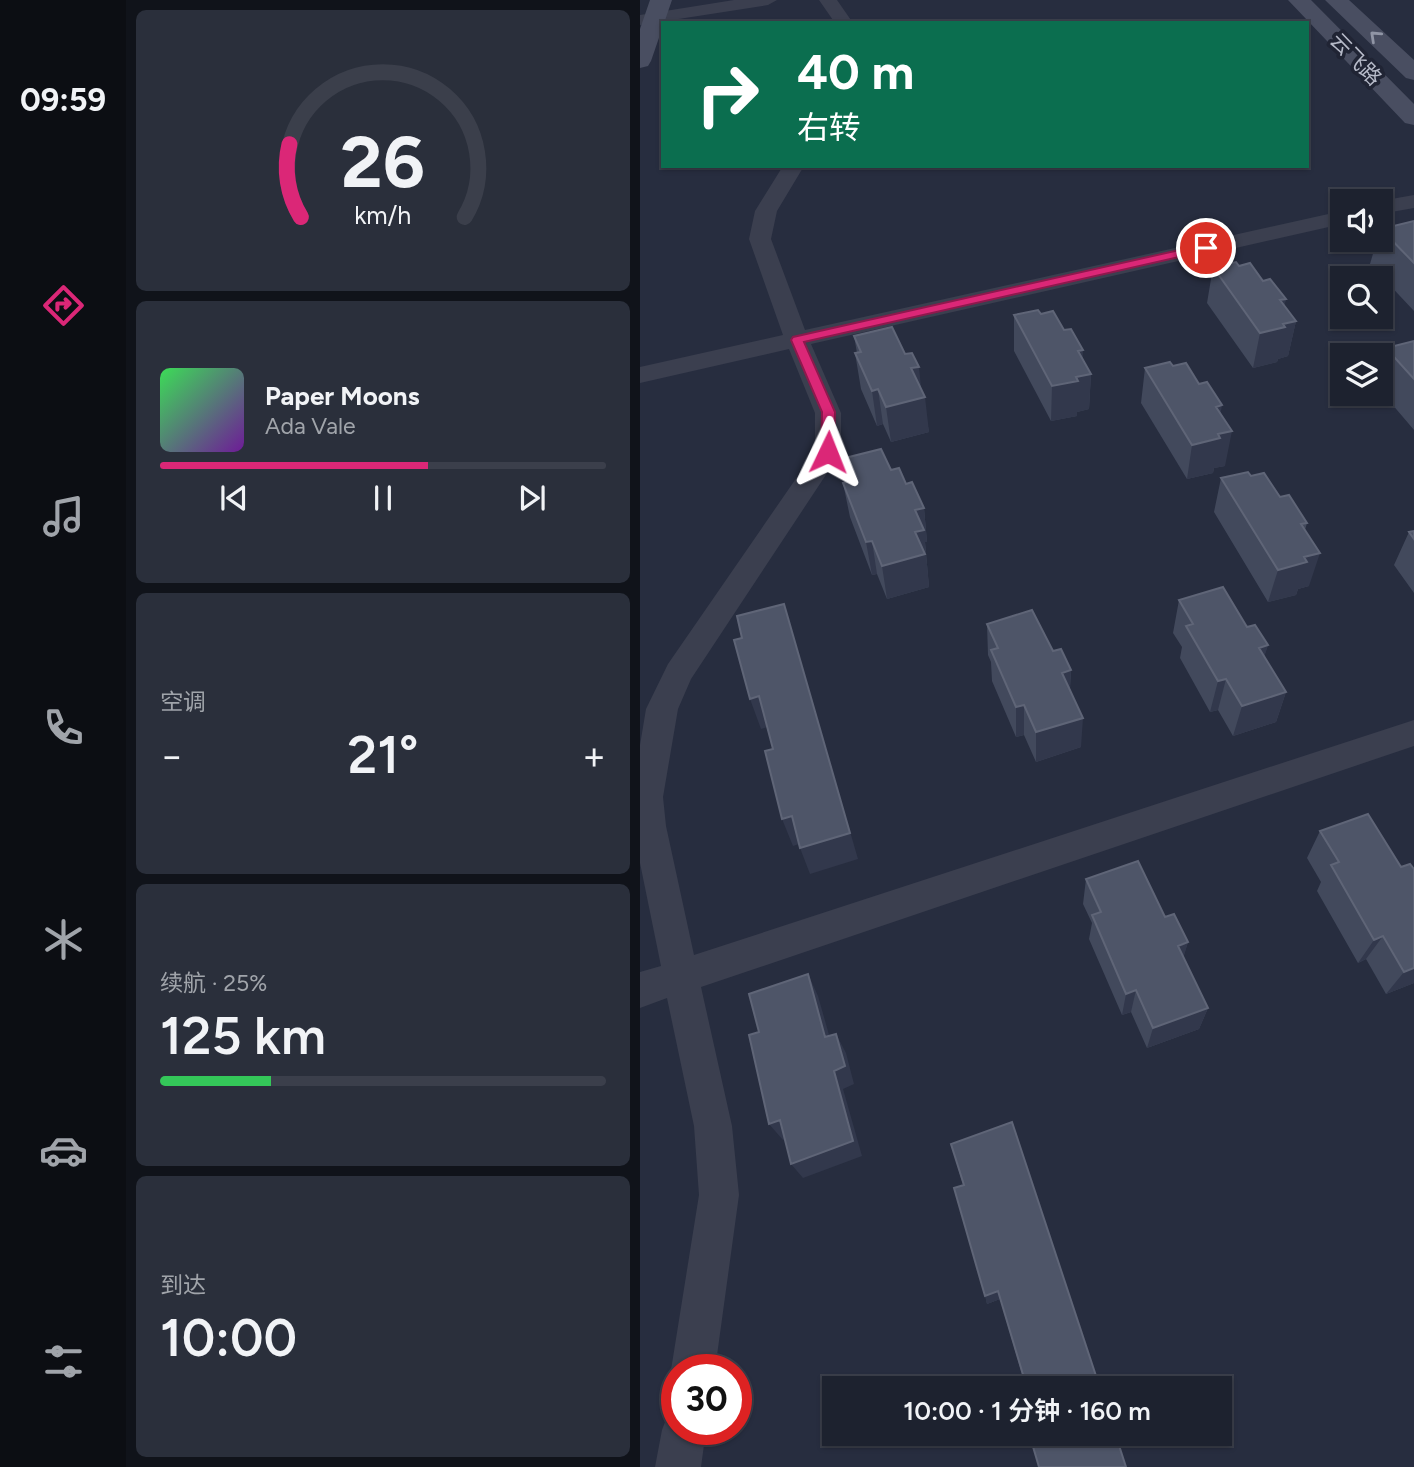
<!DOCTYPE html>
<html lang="zh">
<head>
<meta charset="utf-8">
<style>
  :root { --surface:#1d222f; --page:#2a2f3b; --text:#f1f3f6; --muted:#a0a4aa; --line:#3b3f4b; --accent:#db2777 }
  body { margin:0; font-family:Figtree,"Noto Sans SC",sans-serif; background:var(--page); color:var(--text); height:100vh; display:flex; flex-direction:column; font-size:26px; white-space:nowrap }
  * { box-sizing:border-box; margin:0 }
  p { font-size:23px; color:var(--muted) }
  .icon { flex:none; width:38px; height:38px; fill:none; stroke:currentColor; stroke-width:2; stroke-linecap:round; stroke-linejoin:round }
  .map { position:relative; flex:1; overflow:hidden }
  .sheet { display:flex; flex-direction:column; gap:10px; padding:10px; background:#10131a; width:514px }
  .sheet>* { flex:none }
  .top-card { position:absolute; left:21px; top:21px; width:648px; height:147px; border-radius:0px; box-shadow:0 2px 5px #0004,0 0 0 2px var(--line); background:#0b6e4f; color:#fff; overflow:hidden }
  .fabs { position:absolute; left:690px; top:189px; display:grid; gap:14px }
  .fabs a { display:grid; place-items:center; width:63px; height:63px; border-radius:0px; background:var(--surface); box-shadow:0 2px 5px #0004,0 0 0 2px var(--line); font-size:35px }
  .speed { position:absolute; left:21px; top:1354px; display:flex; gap:14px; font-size:35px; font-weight:700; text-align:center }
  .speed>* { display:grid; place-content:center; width:91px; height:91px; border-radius:50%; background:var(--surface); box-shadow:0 2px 5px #0004,0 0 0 2px var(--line); line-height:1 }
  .speed .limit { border:10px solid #d22; background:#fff; color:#111 }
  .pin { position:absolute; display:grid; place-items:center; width:60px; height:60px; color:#fff; margin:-30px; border:4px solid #fff; border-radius:50%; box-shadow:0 2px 7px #0007 }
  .me { position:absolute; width:77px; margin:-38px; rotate:2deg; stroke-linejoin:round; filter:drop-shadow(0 0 5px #0008) }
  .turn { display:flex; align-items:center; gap:24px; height:147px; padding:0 21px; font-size:32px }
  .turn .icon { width:91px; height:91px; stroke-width:2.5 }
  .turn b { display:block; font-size:49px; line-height:60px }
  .big { font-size:52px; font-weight:600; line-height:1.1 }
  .sheet .widget { flex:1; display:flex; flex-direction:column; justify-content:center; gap:10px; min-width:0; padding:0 24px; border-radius:10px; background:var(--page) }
  .sheet .dial { align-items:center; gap:0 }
  .dial svg { height:182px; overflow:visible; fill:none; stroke:var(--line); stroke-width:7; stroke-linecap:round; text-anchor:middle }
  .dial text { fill:var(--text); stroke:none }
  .song { display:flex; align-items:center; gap:21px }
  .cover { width:84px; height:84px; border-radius:10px; background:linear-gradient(135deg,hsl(130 70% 55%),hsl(280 70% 35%)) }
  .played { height:7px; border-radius:4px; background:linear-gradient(90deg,var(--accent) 60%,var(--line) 60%) }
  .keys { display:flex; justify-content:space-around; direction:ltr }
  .heat { display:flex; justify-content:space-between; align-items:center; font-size:38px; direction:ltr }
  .charge { height:10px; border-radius:5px; background:linear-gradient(90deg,#34c759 25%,var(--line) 0) }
  .trip { position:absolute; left:182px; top:1376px; width:410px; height:70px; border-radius:0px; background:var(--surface); box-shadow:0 2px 5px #0004,0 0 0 2px var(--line); font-weight:600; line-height:70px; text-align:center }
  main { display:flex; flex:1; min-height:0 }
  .menu { display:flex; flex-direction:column; width:126px; justify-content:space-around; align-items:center; background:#0c0e13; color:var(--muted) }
  .menu .icon { width:49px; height:49px }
  .menu .active { color:var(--accent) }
  .menu b { font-size:32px; color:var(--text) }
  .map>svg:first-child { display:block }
</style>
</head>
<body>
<main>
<nav class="menu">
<b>09:59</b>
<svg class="icon active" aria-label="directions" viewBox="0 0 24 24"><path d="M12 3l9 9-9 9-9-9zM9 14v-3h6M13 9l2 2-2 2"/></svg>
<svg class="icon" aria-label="music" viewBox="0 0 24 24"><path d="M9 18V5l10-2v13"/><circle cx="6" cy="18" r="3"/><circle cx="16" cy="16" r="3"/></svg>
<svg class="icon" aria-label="phone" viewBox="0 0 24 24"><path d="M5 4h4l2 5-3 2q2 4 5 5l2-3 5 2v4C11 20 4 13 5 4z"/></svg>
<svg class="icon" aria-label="climate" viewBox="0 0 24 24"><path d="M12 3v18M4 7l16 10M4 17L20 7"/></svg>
<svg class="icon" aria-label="car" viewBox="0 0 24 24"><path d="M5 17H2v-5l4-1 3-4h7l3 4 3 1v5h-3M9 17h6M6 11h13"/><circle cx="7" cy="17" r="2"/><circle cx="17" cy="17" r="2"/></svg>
<svg class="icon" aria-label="filters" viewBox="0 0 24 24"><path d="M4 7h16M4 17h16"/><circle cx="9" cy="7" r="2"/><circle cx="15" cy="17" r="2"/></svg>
</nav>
<section class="sheet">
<div class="widget dial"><svg viewBox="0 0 100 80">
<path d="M14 69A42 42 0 1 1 86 69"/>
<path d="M14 69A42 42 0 0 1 9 37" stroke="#db2777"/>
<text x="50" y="56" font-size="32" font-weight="700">26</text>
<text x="50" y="72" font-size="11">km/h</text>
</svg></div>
<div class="widget">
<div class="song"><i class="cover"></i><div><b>Paper Moons</b><p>Ada Vale</p></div></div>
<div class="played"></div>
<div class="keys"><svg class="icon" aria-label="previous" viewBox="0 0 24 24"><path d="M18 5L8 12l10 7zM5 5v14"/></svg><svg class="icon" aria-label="pause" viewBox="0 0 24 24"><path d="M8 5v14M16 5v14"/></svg><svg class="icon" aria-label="next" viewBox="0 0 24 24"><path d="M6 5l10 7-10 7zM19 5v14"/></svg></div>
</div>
<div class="widget"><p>空调</p>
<div class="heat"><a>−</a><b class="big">21°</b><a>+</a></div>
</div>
<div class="widget"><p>续航 · 25%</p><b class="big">125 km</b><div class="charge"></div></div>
<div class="widget"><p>到达</p><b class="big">10:00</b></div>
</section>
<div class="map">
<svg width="774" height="1467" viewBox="0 0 774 1467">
  <rect width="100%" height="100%" fill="#272d3f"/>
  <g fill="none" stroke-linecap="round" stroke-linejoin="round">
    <!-- street -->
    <path fill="#3b3f4f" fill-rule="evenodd" d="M94,0H137L128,5L0,25V15Z
      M179,0H197L213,23H195Z
      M143,166H164L137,211L131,239L165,330L702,211V224L171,344L201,413V452L51,679L38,709L23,797L26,826L54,955L774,720V746L61,987L92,1126L99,1195L75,1370H37V1383L31,1370L59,1195L54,1126L27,998L0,1008V972L21,966L0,863V745L6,709L28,664L175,451V413L149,349L0,383V367L143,335L109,239L115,211Z
      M774,195V208L740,214V201Z
      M37,1411V1430H66L61,1467H15L22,1430L28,1414Z"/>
    <!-- secondary -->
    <path fill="#494e61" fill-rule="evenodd" d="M10,0H32L11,61L8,66L0,68V29Z
      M648,0H671L774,104V125L765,123Z
      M685,0H709L774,60V80L766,78Z"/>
  </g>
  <!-- wall -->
  <path fill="#42495c" d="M774,221V311L730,264L737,240H740L741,229Z
    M599,266L623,281L646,299L644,305L656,321L648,356L638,359L637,362L613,368L567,303L573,267Z
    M401,314L424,330L451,374L449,409L437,412V416L411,421L374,351V315Z
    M214,336L281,388L289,432L251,442L243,424L237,426L221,389L215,353H217Z
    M774,341V430L740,390V365L746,348Z
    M533,366L581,413L585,466L574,468L573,473L547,479L501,403L505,368Z
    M201,459L251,470L266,484L284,508L287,542H285L289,587L247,599L237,574L232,575L210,517L203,483H206Z
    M611,476L640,497L667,523L665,530L669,586L658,589L656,595L628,602L574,512L581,478Z
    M774,531V593L754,565L769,532Z
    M539,600L607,627L628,645L624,656L646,692L636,722L593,736L578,710L570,712L540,658L542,647L533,633Z
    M347,624L413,651L431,670L430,689L441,747L396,762L384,735L376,737L352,681L351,662L348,655Z
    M680,831L761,867L774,869V983L746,994L726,959L718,963L677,891L681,882L667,858Z
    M446,879L548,942L543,957L568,1008L559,1029L507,1048L491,1012L482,1015L449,939L452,923L443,904Z
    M311,1144L460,1388H386L360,1299L347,1304L323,1185Z"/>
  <!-- shaded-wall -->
  <path fill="#32384c" d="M646,299L639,328L643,324L656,321L648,356L638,359L637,362L613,368L620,333L640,300Z
    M443,350L442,376L451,374L449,409L437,412V416L411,421L412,386L438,351Z
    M279,367L282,398L285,397L289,432L251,442L246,407L271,368Z
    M238,389L243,424L237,426L232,391Z
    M582,405L576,439L578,434L592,431L585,466L574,468L573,473L547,479L552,445L576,407Z
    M284,508L287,542H285L289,587L247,599L242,566L275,532V510Z
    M232,541L237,574L232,575L226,542Z
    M680,553L669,586L658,589L656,595L628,602L638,570L664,557Z
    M144,604L218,859L170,874L160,848Z
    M628,645L618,677L619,648Z
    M431,670L429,701L422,673Z
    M586,679L578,710L570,712L578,681Z
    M646,692L636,722L593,736L602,706Z
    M119,696L130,726L121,729L110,699Z
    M384,705V735L376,737V707Z
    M443,718L441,747L396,762V732Z
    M152,816L162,843L153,846L142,819Z
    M743,936L726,959L718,963L734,940Z
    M548,942L541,966L538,946Z
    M774,968V983L746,994L764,972Z
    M168,974L178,996L195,1056L185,1037Z
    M496,990L491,1012L482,1015L486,994Z
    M568,1008L559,1029L507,1048L513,1028Z
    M196,1034L206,1053L214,1084L203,1089L222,1156L163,1178L151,1164Z
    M140,1120L153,1136L143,1140L129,1124Z
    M358,1291L360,1299L347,1304L345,1296Z"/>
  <!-- building -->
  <path fill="#4e5568" stroke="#5f6577" stroke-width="2" d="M774,221V263L741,229Z
    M596,262L599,266L610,263L623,281L630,279L646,299L640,300L656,321L643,324L645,327L620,333L573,267Z
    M398,310L401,314L413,311L424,330L431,329L443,350L438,351L451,374L436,377L438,381L412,386L374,315Z
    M252,327L265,354L272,353L279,367L271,368L285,397L246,407L238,389L232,391L215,353L221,352L214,336Z
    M774,341V379L746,348Z
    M530,362L533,366L546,363L559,384L567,382L582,405L576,407L592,431L578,434L580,438L552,445L505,368Z
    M241,449L251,470L259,468L266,484L272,482L284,508L275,510L284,530L275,532L285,554L242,566L232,541L226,542L203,483L210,481L201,459Z
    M608,472L611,476L624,473L640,497L649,495L667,523L661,524L680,553L664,557L667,562L638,570L581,478Z
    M774,531V539L769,532Z
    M583,587L607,627L615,625L628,645L619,648L646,692L602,706L586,679L578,681L546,626L553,624L539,600Z
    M144,604L210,833L160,848L152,816L142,819L125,751L133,749L119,696L110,699L94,640L102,638L97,616Z
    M392,610L413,651L421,649L431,670L422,673L443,718L396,732L384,705L376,707L351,650L358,648L347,624Z
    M728,814L761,867L770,864L774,869V968L764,972L743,936L734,940L691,865L699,862L680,831Z
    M498,861L525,917L534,914L548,942L538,946L568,1008L513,1028L496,990L486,994L452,915L461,912L446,879Z
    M168,974L185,1037L196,1034L205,1066L194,1071L213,1141L151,1164L140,1120L129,1124L109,1035L119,1032L109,994Z
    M372,1122L460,1388H387L358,1291L345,1296L314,1188L324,1185L311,1144Z
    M389,1433H475L486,1467H399Z"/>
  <!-- one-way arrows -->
  <defs><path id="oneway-chevron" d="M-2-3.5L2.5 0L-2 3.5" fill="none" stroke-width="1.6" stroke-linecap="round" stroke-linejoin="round" transform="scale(1.75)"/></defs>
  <use stroke="#9095a5" href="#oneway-chevron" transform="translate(735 36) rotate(-137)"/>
  <!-- route -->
  <path fill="#db2777" stroke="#8e194d" stroke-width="2" d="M566,244L570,245V250L164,342L195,412L194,452L188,456L181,452L182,412L151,340L153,337Z"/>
  <g text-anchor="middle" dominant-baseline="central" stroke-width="7" stroke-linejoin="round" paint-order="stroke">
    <!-- far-street labels -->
    <g font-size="21" fill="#b7bbc9" stroke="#202434">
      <text transform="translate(716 59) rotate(46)">云飞路</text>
    </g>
  </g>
</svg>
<div class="fabs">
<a><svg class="icon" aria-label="sound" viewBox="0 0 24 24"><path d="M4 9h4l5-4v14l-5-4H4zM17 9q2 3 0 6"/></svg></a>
<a><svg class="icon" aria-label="search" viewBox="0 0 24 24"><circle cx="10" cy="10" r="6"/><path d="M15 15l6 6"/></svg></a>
<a><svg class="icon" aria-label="layers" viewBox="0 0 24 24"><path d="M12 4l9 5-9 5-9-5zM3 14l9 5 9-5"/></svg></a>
</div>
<div class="speed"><div class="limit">30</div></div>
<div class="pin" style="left:566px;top:248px;background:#d93025"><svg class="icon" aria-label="arrive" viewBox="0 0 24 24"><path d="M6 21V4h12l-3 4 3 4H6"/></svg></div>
<svg class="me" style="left:188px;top:452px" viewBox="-20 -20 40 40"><path d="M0-17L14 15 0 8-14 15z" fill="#db2777" stroke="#fff" stroke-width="4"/></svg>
<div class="trip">10:00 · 1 分钟 · 160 m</div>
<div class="top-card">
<div class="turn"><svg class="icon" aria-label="right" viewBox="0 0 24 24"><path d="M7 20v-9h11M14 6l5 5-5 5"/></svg><div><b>40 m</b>右转</div></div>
</div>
</div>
</main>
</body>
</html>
